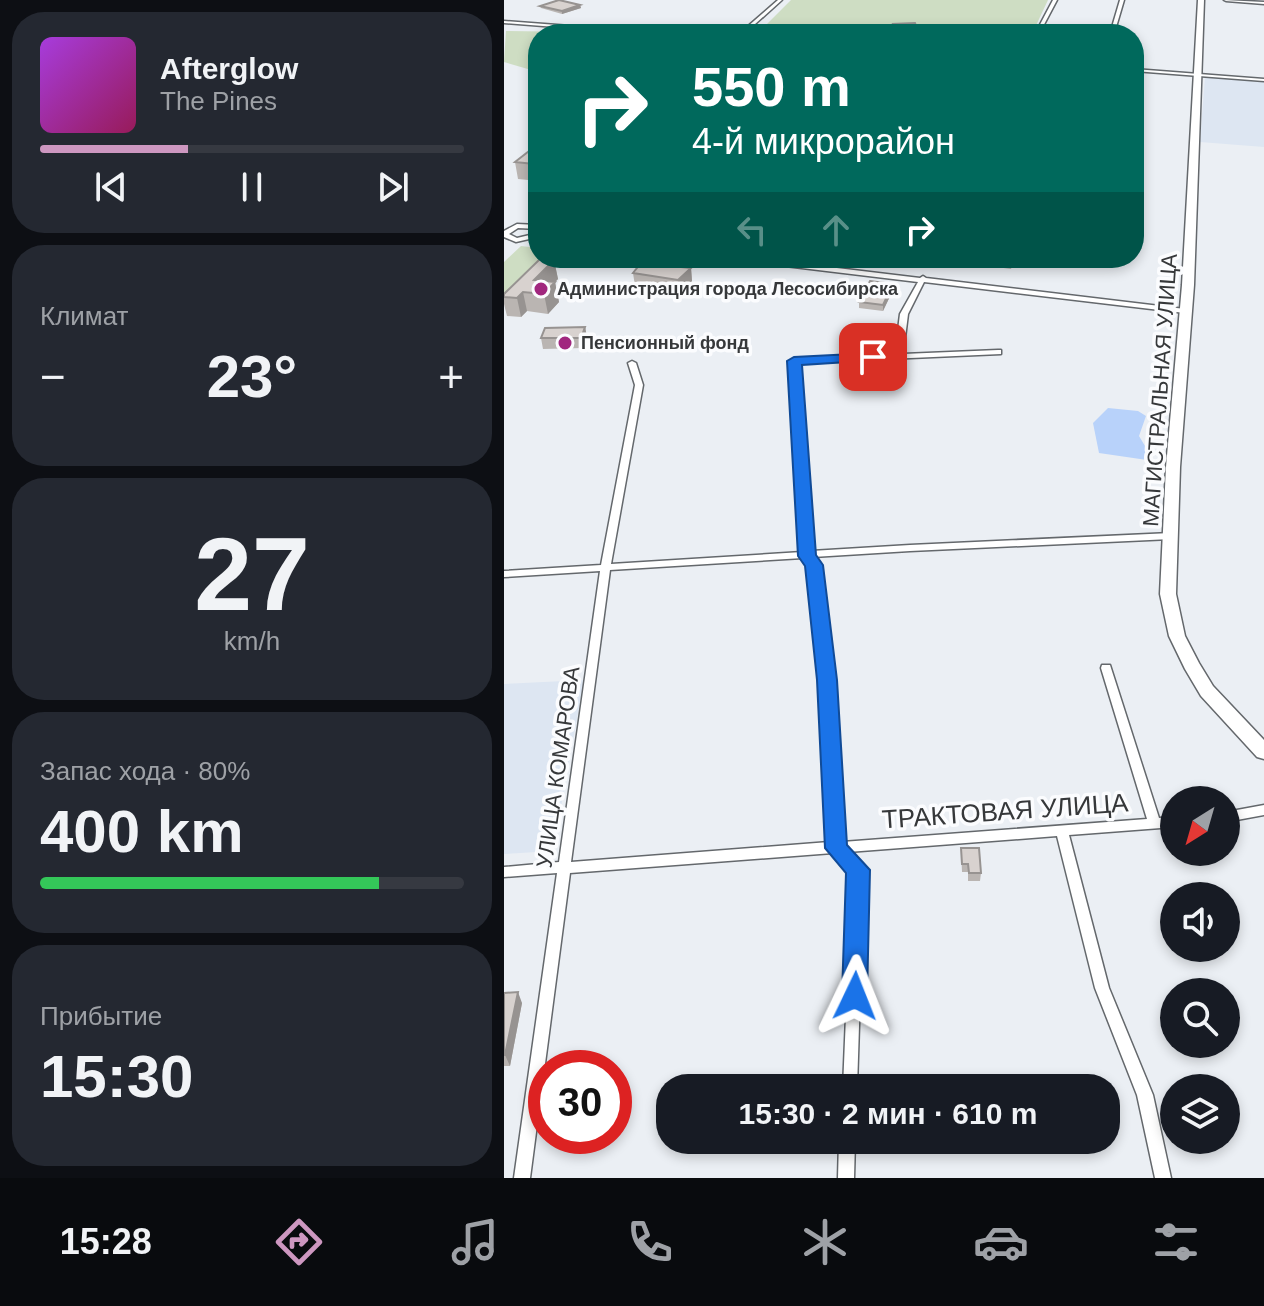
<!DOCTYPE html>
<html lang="ru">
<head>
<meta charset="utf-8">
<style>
  :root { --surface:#171b24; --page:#242831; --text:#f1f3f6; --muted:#9ea1a6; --line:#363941; --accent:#cd97c0 }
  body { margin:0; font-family:Arial,sans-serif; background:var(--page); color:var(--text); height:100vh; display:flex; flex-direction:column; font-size:30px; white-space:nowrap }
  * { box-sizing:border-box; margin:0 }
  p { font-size:26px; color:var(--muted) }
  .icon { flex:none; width:44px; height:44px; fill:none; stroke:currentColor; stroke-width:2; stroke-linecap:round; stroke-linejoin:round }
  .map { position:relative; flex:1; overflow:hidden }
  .drawer { display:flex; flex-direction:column; gap:12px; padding:12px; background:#0d0f14; width:504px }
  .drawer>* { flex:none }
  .hud { position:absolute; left:24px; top:24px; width:616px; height:244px; border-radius:32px; box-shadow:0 4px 12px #0003; background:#00695c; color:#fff; overflow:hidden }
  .needle { width:52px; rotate:217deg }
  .controls { position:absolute; left:656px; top:786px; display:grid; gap:16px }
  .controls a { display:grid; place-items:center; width:80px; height:80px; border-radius:50%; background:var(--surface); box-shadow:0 4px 12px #0003; font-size:40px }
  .speed { position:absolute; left:24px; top:1050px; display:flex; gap:16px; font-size:40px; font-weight:700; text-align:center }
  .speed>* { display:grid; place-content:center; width:104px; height:104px; border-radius:50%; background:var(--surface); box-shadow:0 4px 12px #0003; line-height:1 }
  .speed .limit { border:12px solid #d22; background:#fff; color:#111 }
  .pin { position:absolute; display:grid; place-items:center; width:68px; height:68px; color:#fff; margin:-34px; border-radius:16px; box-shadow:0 4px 12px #0006 }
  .me { position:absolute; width:88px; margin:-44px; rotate:2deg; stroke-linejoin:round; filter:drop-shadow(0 0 6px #0008) }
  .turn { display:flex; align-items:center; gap:28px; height:168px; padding:0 32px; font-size:36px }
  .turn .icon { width:104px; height:104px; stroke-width:2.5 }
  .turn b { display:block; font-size:56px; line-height:68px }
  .lanes { display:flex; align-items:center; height:76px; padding:0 32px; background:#0003; justify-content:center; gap:40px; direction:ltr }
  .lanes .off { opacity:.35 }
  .big { font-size:60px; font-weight:600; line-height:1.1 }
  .drawer .tile { flex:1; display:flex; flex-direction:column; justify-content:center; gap:12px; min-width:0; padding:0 28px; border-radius:32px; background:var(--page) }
  .drawer .dial { align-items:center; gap:0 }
  .dial b { font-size:104px; line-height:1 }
  .song { display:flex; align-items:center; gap:24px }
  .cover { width:96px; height:96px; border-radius:12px; background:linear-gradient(135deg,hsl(280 70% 55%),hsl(330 70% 35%)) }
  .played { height:8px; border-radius:4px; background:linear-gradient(90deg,var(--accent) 35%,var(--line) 35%) }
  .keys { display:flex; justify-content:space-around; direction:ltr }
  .heat { display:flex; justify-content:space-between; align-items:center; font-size:44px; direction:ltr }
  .charge { height:12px; border-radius:6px; background:linear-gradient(90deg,#34c759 80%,var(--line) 0) }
  .trip { position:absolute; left:152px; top:1074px; width:464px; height:80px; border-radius:32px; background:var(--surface); box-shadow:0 4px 12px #0003; font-weight:600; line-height:80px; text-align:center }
  .menu { display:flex; height:128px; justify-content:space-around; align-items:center; background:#090b0e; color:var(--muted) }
  .menu .icon { width:56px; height:56px }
  .menu .on { color:var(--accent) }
  .menu b { font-size:36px; color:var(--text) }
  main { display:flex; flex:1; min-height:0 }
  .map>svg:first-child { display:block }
</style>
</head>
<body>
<main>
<section class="drawer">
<div class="tile">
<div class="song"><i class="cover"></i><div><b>Afterglow</b><p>The Pines</p></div></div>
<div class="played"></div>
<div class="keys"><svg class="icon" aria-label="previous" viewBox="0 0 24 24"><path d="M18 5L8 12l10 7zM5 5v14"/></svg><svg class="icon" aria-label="pause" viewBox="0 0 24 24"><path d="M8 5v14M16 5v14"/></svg><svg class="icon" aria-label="next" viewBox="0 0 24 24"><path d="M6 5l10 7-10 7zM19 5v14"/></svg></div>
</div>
<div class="tile"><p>Климат</p>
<div class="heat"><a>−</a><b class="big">23°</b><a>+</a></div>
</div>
<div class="tile dial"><b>27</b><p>km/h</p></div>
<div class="tile"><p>Запас хода · 80%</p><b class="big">400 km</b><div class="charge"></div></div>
<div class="tile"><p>Прибытие</p><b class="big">15:30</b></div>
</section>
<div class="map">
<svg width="760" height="1178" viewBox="0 0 760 1178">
  <rect width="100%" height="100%" fill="#ebeff4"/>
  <!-- built -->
  <path fill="#dde6f2" d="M701,77L760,81V147L696,142Z
    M80,680L49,851L0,854V684Z"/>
  <!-- green -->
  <path fill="#ceddc3" d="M287,0H544L528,34H425C419,28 288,34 264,34L259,28Z
    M2,31L76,32L34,34V72L0,62Z
    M17,246L34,248V258H43L0,298V262Z"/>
  <!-- water -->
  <path fill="#b8d2fa" d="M604,408L634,411L642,416L635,436L647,456L643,460L595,453L589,423Z"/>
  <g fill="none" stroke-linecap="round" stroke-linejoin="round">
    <defs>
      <path id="street" d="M274,0H278L240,34H235Z
        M549,0H553L535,34H531Z
        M616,0H620L610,34H606Z
        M720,0L760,2V4L722,1Z
        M0,21L159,33L161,34H141L0,23Z
        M630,69L760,79V81L630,71Z
        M13,224L34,225V229L14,228L5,234L13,238L34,233V237L12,242L0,237V231Z
        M229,258H249L416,278L419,276L422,278L681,309L685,311L681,313L420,282L404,314L399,354L494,350H497V354L294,363L307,551L406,545L667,533L672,536L667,539L406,551L309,557L315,565L328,680L338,842L643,819L597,668L598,665H606L655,818L670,817V827L565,835L605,988L649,1095L667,1178H651L633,1095L591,988L553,836L344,852L360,870L353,1088H339L348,872L329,853L66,873L26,1178H10L53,873L0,877V867L55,862L96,571L0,577V571L97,565L131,385L124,363L128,361L132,363L139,385L107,564L298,552L286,361L290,359L391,354L396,314L414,282L232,260ZM299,558L305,565L318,680L325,842L67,862L106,570Z
        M760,805V815L722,822V812Z
        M335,1140H351L350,1178H334Z"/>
      <path id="primary" d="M694,0H700L690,285L676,467L672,594L681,636L695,663L709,686L760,740V759L753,757L697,696L681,669L665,636L656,594L662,467L678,285Z"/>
    </defs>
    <!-- street casing -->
    <use href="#street" stroke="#64686c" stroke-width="3"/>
    <!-- primary casing -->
    <use href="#primary" stroke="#64686c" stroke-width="3"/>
    <!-- street -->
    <use href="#street" fill="#fff" fill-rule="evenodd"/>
    <!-- primary -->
    <use href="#primary" fill="#fff" fill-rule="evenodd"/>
  </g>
  <!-- wall -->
  <path fill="#bab5b2" d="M76,5L77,8L58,14L37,8L36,6Z
    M34,144V181L14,179L11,162Z
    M511,258L507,269L485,266L486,263Z
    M50,260L54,279L51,282L55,302L44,314L23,311L17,317L3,316L0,304V294Z
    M187,268L188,281L176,293L131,286L129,273Z
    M389,290L379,311L355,308V302Z
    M81,327L83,337L79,348L39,349L37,338Z
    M457,848L477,873L476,881H464V872H458Z
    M0,993L18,1003L6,1066H0Z"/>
  <!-- shaded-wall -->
  <path fill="#979391" d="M76,5L77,8L58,14V11Z
    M34,161V181H33L30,164Z
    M50,260L54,279L39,294L30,280Z
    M187,268L188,281L176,293L174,280Z
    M51,282L55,302L44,314L40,294Z
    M389,284V290L379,311V305Z
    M19,292L23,311L17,317L13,298Z
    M81,327L83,337L79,348L77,338Z
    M14,992L18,1003L6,1066L1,1055Z"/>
  <!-- building -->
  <path fill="#d8d2cf" stroke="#979391" stroke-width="2" d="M55,0L76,5L58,11L36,6Z
    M411,23L415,33L393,34L389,24Z
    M34,144V161L30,164L11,162Z
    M37,258L50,260L30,280L51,282L40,294L19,292L13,298L0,297V294Z
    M488,258H510L507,265L486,263Z
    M137,263L187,268L174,280L129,273Z
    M366,281L389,284L379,305L355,302Z
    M81,327L77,338H37L41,328Z
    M457,848H475L477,873H465L464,864H458Z
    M14,992L1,1055H0V993Z"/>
  <!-- route -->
  <path fill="#1a73e8" stroke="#114b97" stroke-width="2" d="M369,353L374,354V360L298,365L312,555L319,565L333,680L343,845L366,870L363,996L360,1005L351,1008L342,1005L338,996L342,873L321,848L313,680L301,566L294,556L283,361L290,357Z"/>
  <!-- markers -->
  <g fill="#a1277e" stroke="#fbfcfe" stroke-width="3">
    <circle cx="37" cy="289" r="8"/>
    <circle cx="61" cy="343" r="8"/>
  </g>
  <g text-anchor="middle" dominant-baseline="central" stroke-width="7" stroke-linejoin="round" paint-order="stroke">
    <!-- far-poi labels -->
    <g font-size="18" font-weight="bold" fill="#36383a" stroke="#fbfcfe" text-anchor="start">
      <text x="53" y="289">Администрация города Лесосибирска</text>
      <text x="77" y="343">Пенсионный фонд</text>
    </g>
    <!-- street labels -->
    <g font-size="22" fill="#36383a" stroke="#fbfcfe">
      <text transform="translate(656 390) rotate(-86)">МАГИСТРАЛЬНАЯ УЛИЦА</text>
      <text transform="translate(54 767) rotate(-82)">УЛИЦА КОМАРОВА</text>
    </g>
    <!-- near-street labels -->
    <g font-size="26" fill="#36383a" stroke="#fbfcfe">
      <text transform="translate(501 811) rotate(-4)">ТРАКТОВАЯ УЛИЦА</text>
    </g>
  </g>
</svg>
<div class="controls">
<a><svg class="needle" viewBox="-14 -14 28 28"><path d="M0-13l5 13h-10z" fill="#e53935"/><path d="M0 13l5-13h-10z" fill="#9ea1a6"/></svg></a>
<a><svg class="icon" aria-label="sound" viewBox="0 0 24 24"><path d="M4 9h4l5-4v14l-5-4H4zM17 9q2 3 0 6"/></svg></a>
<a><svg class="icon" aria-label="search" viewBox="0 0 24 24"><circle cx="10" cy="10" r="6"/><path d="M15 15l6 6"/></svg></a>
<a><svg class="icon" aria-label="layers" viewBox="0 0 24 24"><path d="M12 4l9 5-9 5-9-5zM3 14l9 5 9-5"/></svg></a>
</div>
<div class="speed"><div class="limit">30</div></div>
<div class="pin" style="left:369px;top:357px;background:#d93025"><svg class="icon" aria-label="arrive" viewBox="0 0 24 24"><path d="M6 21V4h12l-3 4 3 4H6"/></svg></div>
<svg class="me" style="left:351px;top:996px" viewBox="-20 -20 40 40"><path d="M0-17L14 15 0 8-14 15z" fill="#1a73e8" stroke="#fff" stroke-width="4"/></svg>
<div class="trip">15:30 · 2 мин · 610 m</div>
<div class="hud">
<div class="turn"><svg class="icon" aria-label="right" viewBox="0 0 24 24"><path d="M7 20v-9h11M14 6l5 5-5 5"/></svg><div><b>550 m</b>4-й микрорайон</div></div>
<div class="lanes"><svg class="icon off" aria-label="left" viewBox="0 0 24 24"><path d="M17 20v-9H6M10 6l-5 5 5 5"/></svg><svg class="icon off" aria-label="ahead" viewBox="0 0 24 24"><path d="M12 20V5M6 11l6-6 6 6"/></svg><svg class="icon" aria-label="right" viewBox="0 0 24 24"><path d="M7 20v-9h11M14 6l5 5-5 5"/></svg></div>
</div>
</div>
</main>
<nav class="menu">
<b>15:28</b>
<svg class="icon on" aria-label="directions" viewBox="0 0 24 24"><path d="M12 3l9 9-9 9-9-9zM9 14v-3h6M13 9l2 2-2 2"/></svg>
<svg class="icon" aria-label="music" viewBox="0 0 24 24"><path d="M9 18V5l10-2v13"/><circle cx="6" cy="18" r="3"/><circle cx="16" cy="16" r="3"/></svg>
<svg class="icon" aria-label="phone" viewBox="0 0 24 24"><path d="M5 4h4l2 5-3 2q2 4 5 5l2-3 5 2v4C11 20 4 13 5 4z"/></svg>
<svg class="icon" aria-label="climate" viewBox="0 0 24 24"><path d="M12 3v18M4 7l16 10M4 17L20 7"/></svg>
<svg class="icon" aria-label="car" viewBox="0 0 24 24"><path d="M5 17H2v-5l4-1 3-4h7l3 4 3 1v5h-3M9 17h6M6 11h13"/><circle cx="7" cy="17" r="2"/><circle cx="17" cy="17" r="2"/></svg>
<svg class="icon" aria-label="filters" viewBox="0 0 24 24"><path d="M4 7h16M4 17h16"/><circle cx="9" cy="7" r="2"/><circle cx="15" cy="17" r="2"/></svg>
</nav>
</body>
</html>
